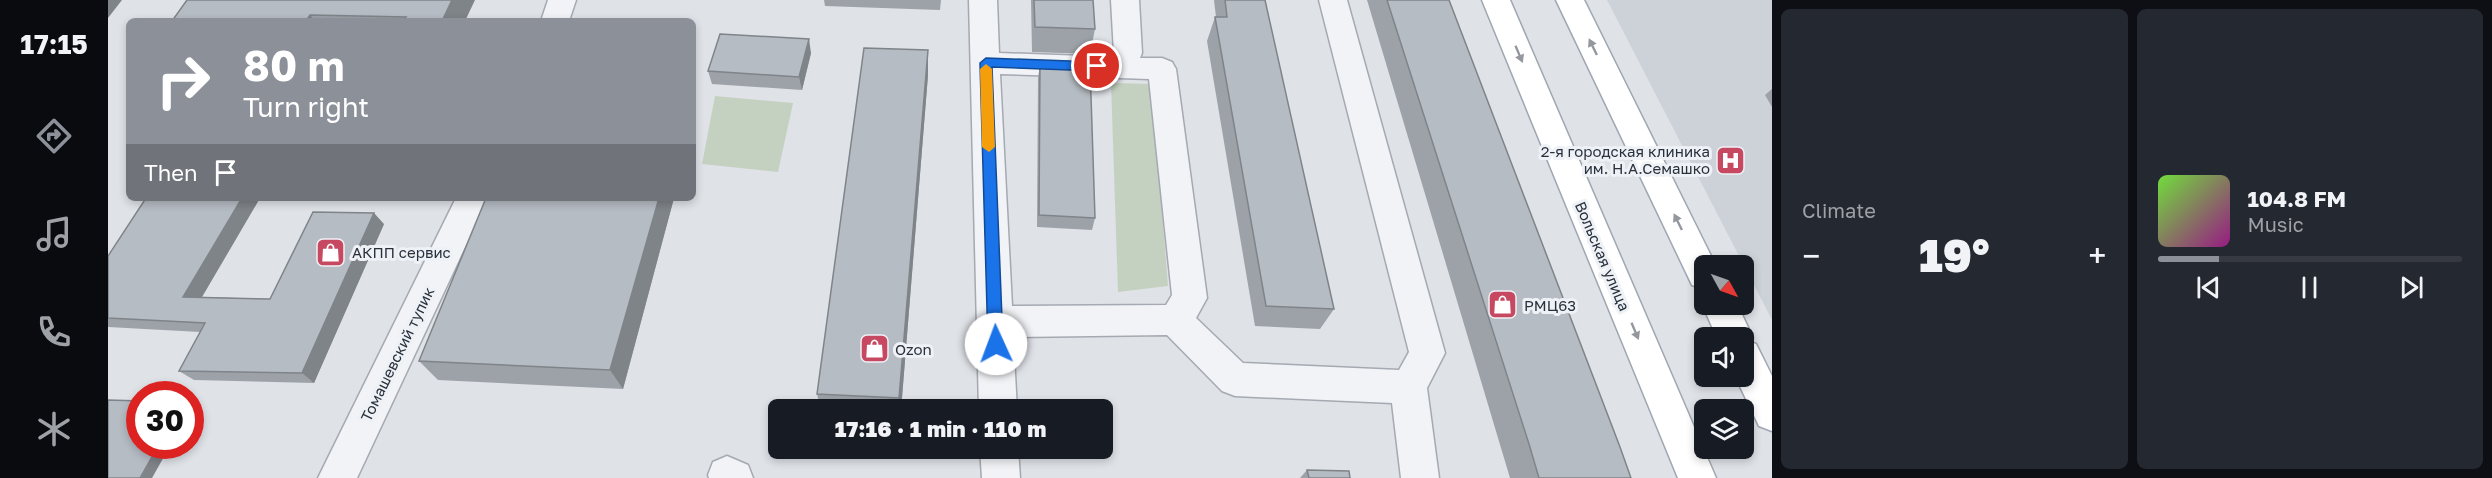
<!DOCTYPE html>
<html lang="en">
<head>
<meta charset="utf-8">
<style>
  :root { --surface:#171b24; --page:#242831; --text:#f1f3f6; --muted:#9ea1a6; --line:#363941; --accent:#8c9099 }
  body { margin:0; font-family:"Golos Text",sans-serif; background:var(--page); color:var(--text); height:100vh; display:flex; flex-direction:column; font-size:22px; white-space:nowrap }
  * { box-sizing:border-box; margin:0 }
  p { font-size:20px; color:var(--muted) }
  .icon { flex:none; width:33px; height:33px; fill:none; stroke:currentColor; stroke-width:2; stroke-linecap:round; stroke-linejoin:round }
  .map { position:relative; flex:1; overflow:hidden }
  .details { display:flex; flex-direction:column; gap:9px; padding:9px; background:#0d0f14; width:720px }
  .details>* { flex:none }
  .guide { position:absolute; left:18px; top:18px; width:570px; height:183px; border-radius:9px; box-shadow:0 3px 9px #0003; background:#8c9099; color:#fff; overflow:hidden }
  .needle { width:39px; rotate:130deg }
  .controls { position:absolute; left:1586px; top:255px; display:grid; gap:12px }
  .controls a { display:grid; place-items:center; width:60px; height:60px; border-radius:9px; background:var(--surface); box-shadow:0 3px 9px #0003; font-size:30px }
  .speed { position:absolute; left:18px; top:381px; display:flex; gap:12px; font-size:30px; font-weight:700; text-align:center }
  .speed>* { display:grid; place-content:center; width:78px; height:78px; border-radius:50%; background:var(--surface); box-shadow:0 3px 9px #0003; line-height:1 }
  .speed .limit { border:9px solid #d22; background:#fff; color:#111 }
  .pin { position:absolute; display:grid; place-items:center; width:51px; height:51px; color:#fff; margin:-26px; border:3px solid #fff; border-radius:50%; box-shadow:0 2px 6px #0007 }
  .me { position:absolute; width:66px; margin:-33px; rotate:358deg; stroke-linejoin:round; filter:drop-shadow(0 0 4px #0008) }
  .turn { display:flex; align-items:center; gap:21px; height:126px; padding:0 18px; font-size:27px }
  .turn .icon { width:78px; height:78px; stroke-width:2.5 }
  .turn b { display:block; font-size:42px; line-height:51px }
  .then { display:flex; align-items:center; height:57px; padding:0 18px; background:#0003; gap:12px; font-size:22px }
  .big { font-size:45px; font-weight:800; line-height:1.1 }
  .details .card { flex:1; display:flex; flex-direction:column; justify-content:center; gap:9px; min-width:0; padding:0 21px; border-radius:9px; background:var(--page) }
  .song { display:flex; align-items:center; gap:18px }
  .cover { width:72px; height:72px; border-radius:9px; background:linear-gradient(135deg,hsl(100 70% 55%),hsl(310 70% 35%)) }
  .played { height:6px; border-radius:3px; background:linear-gradient(90deg,var(--accent) 20%,var(--line) 20%) }
  .keys { display:flex; justify-content:space-around; direction:ltr }
  .heat { display:flex; justify-content:space-between; align-items:center; font-size:33px; direction:ltr }
  .details .tiles { flex:1; display:grid; gap:9px; grid-template-columns:repeat(2,1fr) }
  .trip { position:absolute; left:660px; top:399px; width:345px; height:60px; border-radius:9px; background:var(--surface); box-shadow:0 3px 9px #0003; font-weight:800; line-height:60px; text-align:center }
  main { display:flex; flex:1; min-height:0 }
  .menu { display:flex; flex-direction:column; width:108px; justify-content:space-around; align-items:center; background:#090b0e; color:var(--muted) }
  .menu .icon { width:42px; height:42px }
  .menu .active { color:var(--accent) }
  .menu b { font-size:27px; color:var(--text) }
  .map>svg:first-child { display:block }
</style>
</head>
<body>
<main>
<nav class="menu">
<b>17:15</b>
<svg class="icon active" aria-label="directions" viewBox="0 0 24 24"><path d="M12 3l9 9-9 9-9-9zM9 14v-3h6M13 9l2 2-2 2"/></svg>
<svg class="icon" aria-label="music" viewBox="0 0 24 24"><path d="M9 18V5l10-2v13"/><circle cx="6" cy="18" r="3"/><circle cx="16" cy="16" r="3"/></svg>
<svg class="icon" aria-label="phone" viewBox="0 0 24 24"><path d="M5 4h4l2 5-3 2q2 4 5 5l2-3 5 2v4C11 20 4 13 5 4z"/></svg>
<svg class="icon" aria-label="climate" viewBox="0 0 24 24"><path d="M12 3v18M4 7l16 10M4 17L20 7"/></svg>
</nav>
<div class="map">
<svg width="1664" height="478" viewBox="0 0 1664 478">
  <rect width="100%" height="100%" fill="#dfe2e7"/>
  <!-- built -->
  <path fill="#cdd2d9" d="M1499,0H1664V320Z"/>
  <!-- green -->
  <path fill="#c5d1c0" d="M1003,83L1044,84L1060,286L1010,292Z
    M607,96L685,103L670,172L594,164Z"/>
  <g fill="none" stroke-linecap="round" stroke-linejoin="round">
    <defs>
      <path id="minor" d="M440,0H468L461,21H433Z
        M861,0H889L891,53L1003,57L1006,53L1003,0H1031L1034,53L1032,58H1054L1064,62L1068,69L1099,298L1088,318L1135,363L1291,370L1301,352L1211,0H1239L1337,353L1319,388L1331,478H1293L1284,403L1127,396L1114,391L1059,335L905,337L909,410H871ZM892,74L1041,79L1064,295L1058,305L904,306Z
        M348,198H380L249,478H210Z
        M872,448H910L912,478H874Z
        M619,456L640,465L645,478H601L600,475L605,462Z"/>
      <path id="major" d="M1374,0H1402L1608,478H1570Z
        M1448,0H1476L1608,266H1596V289L1584,285Z
        M1596,299V304H1629L1645,338L1643,342L1648,344L1664,376V431L1651,426L1627,376H1635V338H1609L1594,304Z"/>
    </defs>
    <!-- minor casing -->
    <use href="#minor" stroke="#a5a9b1" stroke-width="3"/>
    <!-- major casing -->
    <use href="#major" stroke="#9fa7b2" stroke-width="3"/>
    <!-- minor -->
    <use href="#minor" fill="#f1f3f6" fill-rule="evenodd"/>
    <!-- major -->
    <use href="#major" fill="#fff" fill-rule="evenodd"/>
  </g>
  <!-- wall -->
  <path fill="#9da2a9" d="M79,0L357,21H64Z
    M716,0H833L832,10L717,6Z
    M923,0H985L987,29L982,54L924,52Z
    M1106,0H1157L1226,309L1212,329L1147,326L1099,41L1107,17H1108Z
    M1259,0H1341L1523,478H1402Z
    M703,53L694,90L604,84L600,71Z
    M932,64L987,218L984,230L929,227L930,78Z
    M820,75L793,410H713L709,394Z
    M1664,89V107L1657,95Z
    M38,198H152L94,297L162,299L276,224L206,383L86,380L71,371L92,332L0,327V256Z
    M566,198L515,389L330,380L311,361Z
    M1199,470L1242,478H1192Z"/>
  <!-- shaded-wall -->
  <path fill="#7f8489" d="M0,0H14L0,18Z
    M344,0H367L357,21H334Z
    M202,15L207,21H198Z
    M701,39L703,53L694,90L691,77Z
    M820,50V75L793,410H792L791,398Z
    M134,198H152L88,307L75,297Z
    M551,198H566L515,389L502,370Z
    M266,213L276,224L206,383L194,373Z
    M50,446H62L44,478H32Z"/>
  <!-- building -->
  <path fill="#b6bcc4" stroke="#7f8489" stroke-width="1.5" d="M79,0H344L334,21H295L298,17L202,15L198,21H64Z
    M926,0H985L987,29L927,27Z
    M1117,0H1157L1226,309L1158,306L1107,17H1119Z
    M1279,0H1341L1512,447L1523,478H1431L1421,444Z
    M612,34L701,39L691,77L600,71Z
    M756,48L820,50L791,398L709,394Z
    M932,64L982,66L987,218L931,215Z
    M38,198H134L75,297L162,299L205,212L266,213L194,373L71,371L97,323L0,318V256Z
    M378,198H551L502,370L311,361Z
    M0,400L32,401V446H50L32,478H0Z
    M1199,470L1241,471L1242,478H1201Z"/>
  <!-- one-way arrows -->
  <defs><path id="oneway-solid" d="M-6-.8H1V-3.2L6.5 0L1 3.2V.8H-6Z" transform="scale(1.5)"/></defs>
  <g fill="#94989e">
    <use href="#oneway-solid" transform="translate(1485 47) rotate(-116)"/>
    <use href="#oneway-solid" transform="translate(1411 54) rotate(67)"/>
    <use href="#oneway-solid" transform="translate(1570 222) rotate(-116)"/>
    <use href="#oneway-solid" transform="translate(1527 331) rotate(67)"/>
  </g>
  <!-- route -->
  <path fill="#1a73e8" stroke="#114b97" stroke-width="1.5" d="M878,58L989,62L995,66L989,71L884,67L895,344L893,348L888,350L882,348L880,344L872,63Z"/>
  <!-- slow -->
  <path fill="#f59e0b" d="M878,64L884,69L887,147L881,152L874,147L872,69Z"/>
  <!-- icons -->
  <defs>
    <symbol id="hospital-square" viewBox="-11 -11 22 22"><rect x="-9" y="-9" width="18" height="18" rx="4" fill="#c64961" stroke="#eef1f5"/><path d="M-5-5h3v3.5h4V-5h3V5h-3V1.5h-4V5h-3Z" fill="#fff"/></symbol>
    <symbol id="shop-square" viewBox="-11 -11 22 22"><rect x="-9" y="-9" width="18" height="18" rx="4" fill="#c64961" stroke="#eef1f5"/><path d="M-5-2.5h2.3a2.7 3.5 0 0 1 5.4 0H5L5.5 6h-11ZM-1.5-2.5h3a1.5 2.3 0 0 0-3 0Z" fill="#fff"/></symbol>
  </defs>
  <g fill-rule="evenodd">
    <use href="#hospital-square" x="1606" y="144" width="33" height="33"/>
    <use href="#shop-square" x="206" y="236" width="33" height="33"/>
    <use href="#shop-square" x="1378" y="288" width="33" height="33"/>
    <use href="#shop-square" x="750" y="332" width="33" height="33"/>
  </g>
  <g text-anchor="middle" dominant-baseline="central" stroke-width="6" stroke-linejoin="round" paint-order="stroke">
    <!-- poi labels -->
    <g font-size="15" fill="#29313d" stroke="#eef1f5" text-anchor="start">
      <text x="1602" y="151" text-anchor="end">2-я городская клиника<tspan x="1602" dy="17">им. Н.А.Семашко</tspan></text>
      <text x="244" y="252">АКПП сервис</text>
      <text x="1416" y="305">РМЦ63</text>
      <text x="787" y="349">Ozon</text>
    </g>
    <!-- street labels -->
    <g font-size="15" fill="#29313d" stroke="#eef1f5">
      <text transform="translate(1495 256) rotate(67)">Вольская улица</text>
      <text transform="translate(289 354) rotate(-64)">Томашевский тупик</text>
    </g>
  </g>
</svg>
<div class="controls">
<a><svg class="needle" viewBox="-14 -14 28 28"><path d="M0-13l5 13h-10z" fill="#e53935"/><path d="M0 13l5-13h-10z" fill="#9ea1a6"/></svg></a>
<a><svg class="icon" aria-label="sound" viewBox="0 0 24 24"><path d="M4 9h4l5-4v14l-5-4H4zM17 9q2 3 0 6"/></svg></a>
<a><svg class="icon" aria-label="layers" viewBox="0 0 24 24"><path d="M12 4l9 5-9 5-9-5zM3 14l9 5 9-5"/></svg></a>
</div>
<div class="speed"><div class="limit">30</div></div>
<div class="pin" style="left:989px;top:66px;background:#d93025"><svg class="icon" aria-label="arrive" viewBox="0 0 24 24"><path d="M6 21V4h12l-3 4 3 4H6"/></svg></div>
<svg class="me" style="left:888px;top:344px" viewBox="-20 -20 40 40"><circle r="19" fill="#fff"/><path d="M0-13L10 11 0 6-10 11z" fill="#1a73e8"/></svg>
<div class="trip">17:16 · 1 min · 110 m</div>
<div class="guide">
<div class="turn"><svg class="icon" aria-label="right" viewBox="0 0 24 24"><path d="M7 20v-9h11M14 6l5 5-5 5"/></svg><div><b>80 m</b>Turn right</div></div>
<div class="then">Then<svg class="icon" aria-label="arrive" viewBox="0 0 24 24"><path d="M6 21V4h12l-3 4 3 4H6"/></svg></div>
</div>
</div>
<section class="details">
<div class="tiles">
<div class="card"><p>Climate</p>
<div class="heat"><a>−</a><b class="big">19°</b><a>+</a></div>
</div>
<div class="card">
<div class="song"><i class="cover"></i><div><b>104.8 FM</b><p>Music</p></div></div>
<div class="played"></div>
<div class="keys"><svg class="icon" aria-label="previous" viewBox="0 0 24 24"><path d="M18 5L8 12l10 7zM5 5v14"/></svg><svg class="icon" aria-label="pause" viewBox="0 0 24 24"><path d="M8 5v14M16 5v14"/></svg><svg class="icon" aria-label="next" viewBox="0 0 24 24"><path d="M6 5l10 7-10 7zM19 5v14"/></svg></div>
</div>
</div>
</section>
</main>
</body>
</html>
